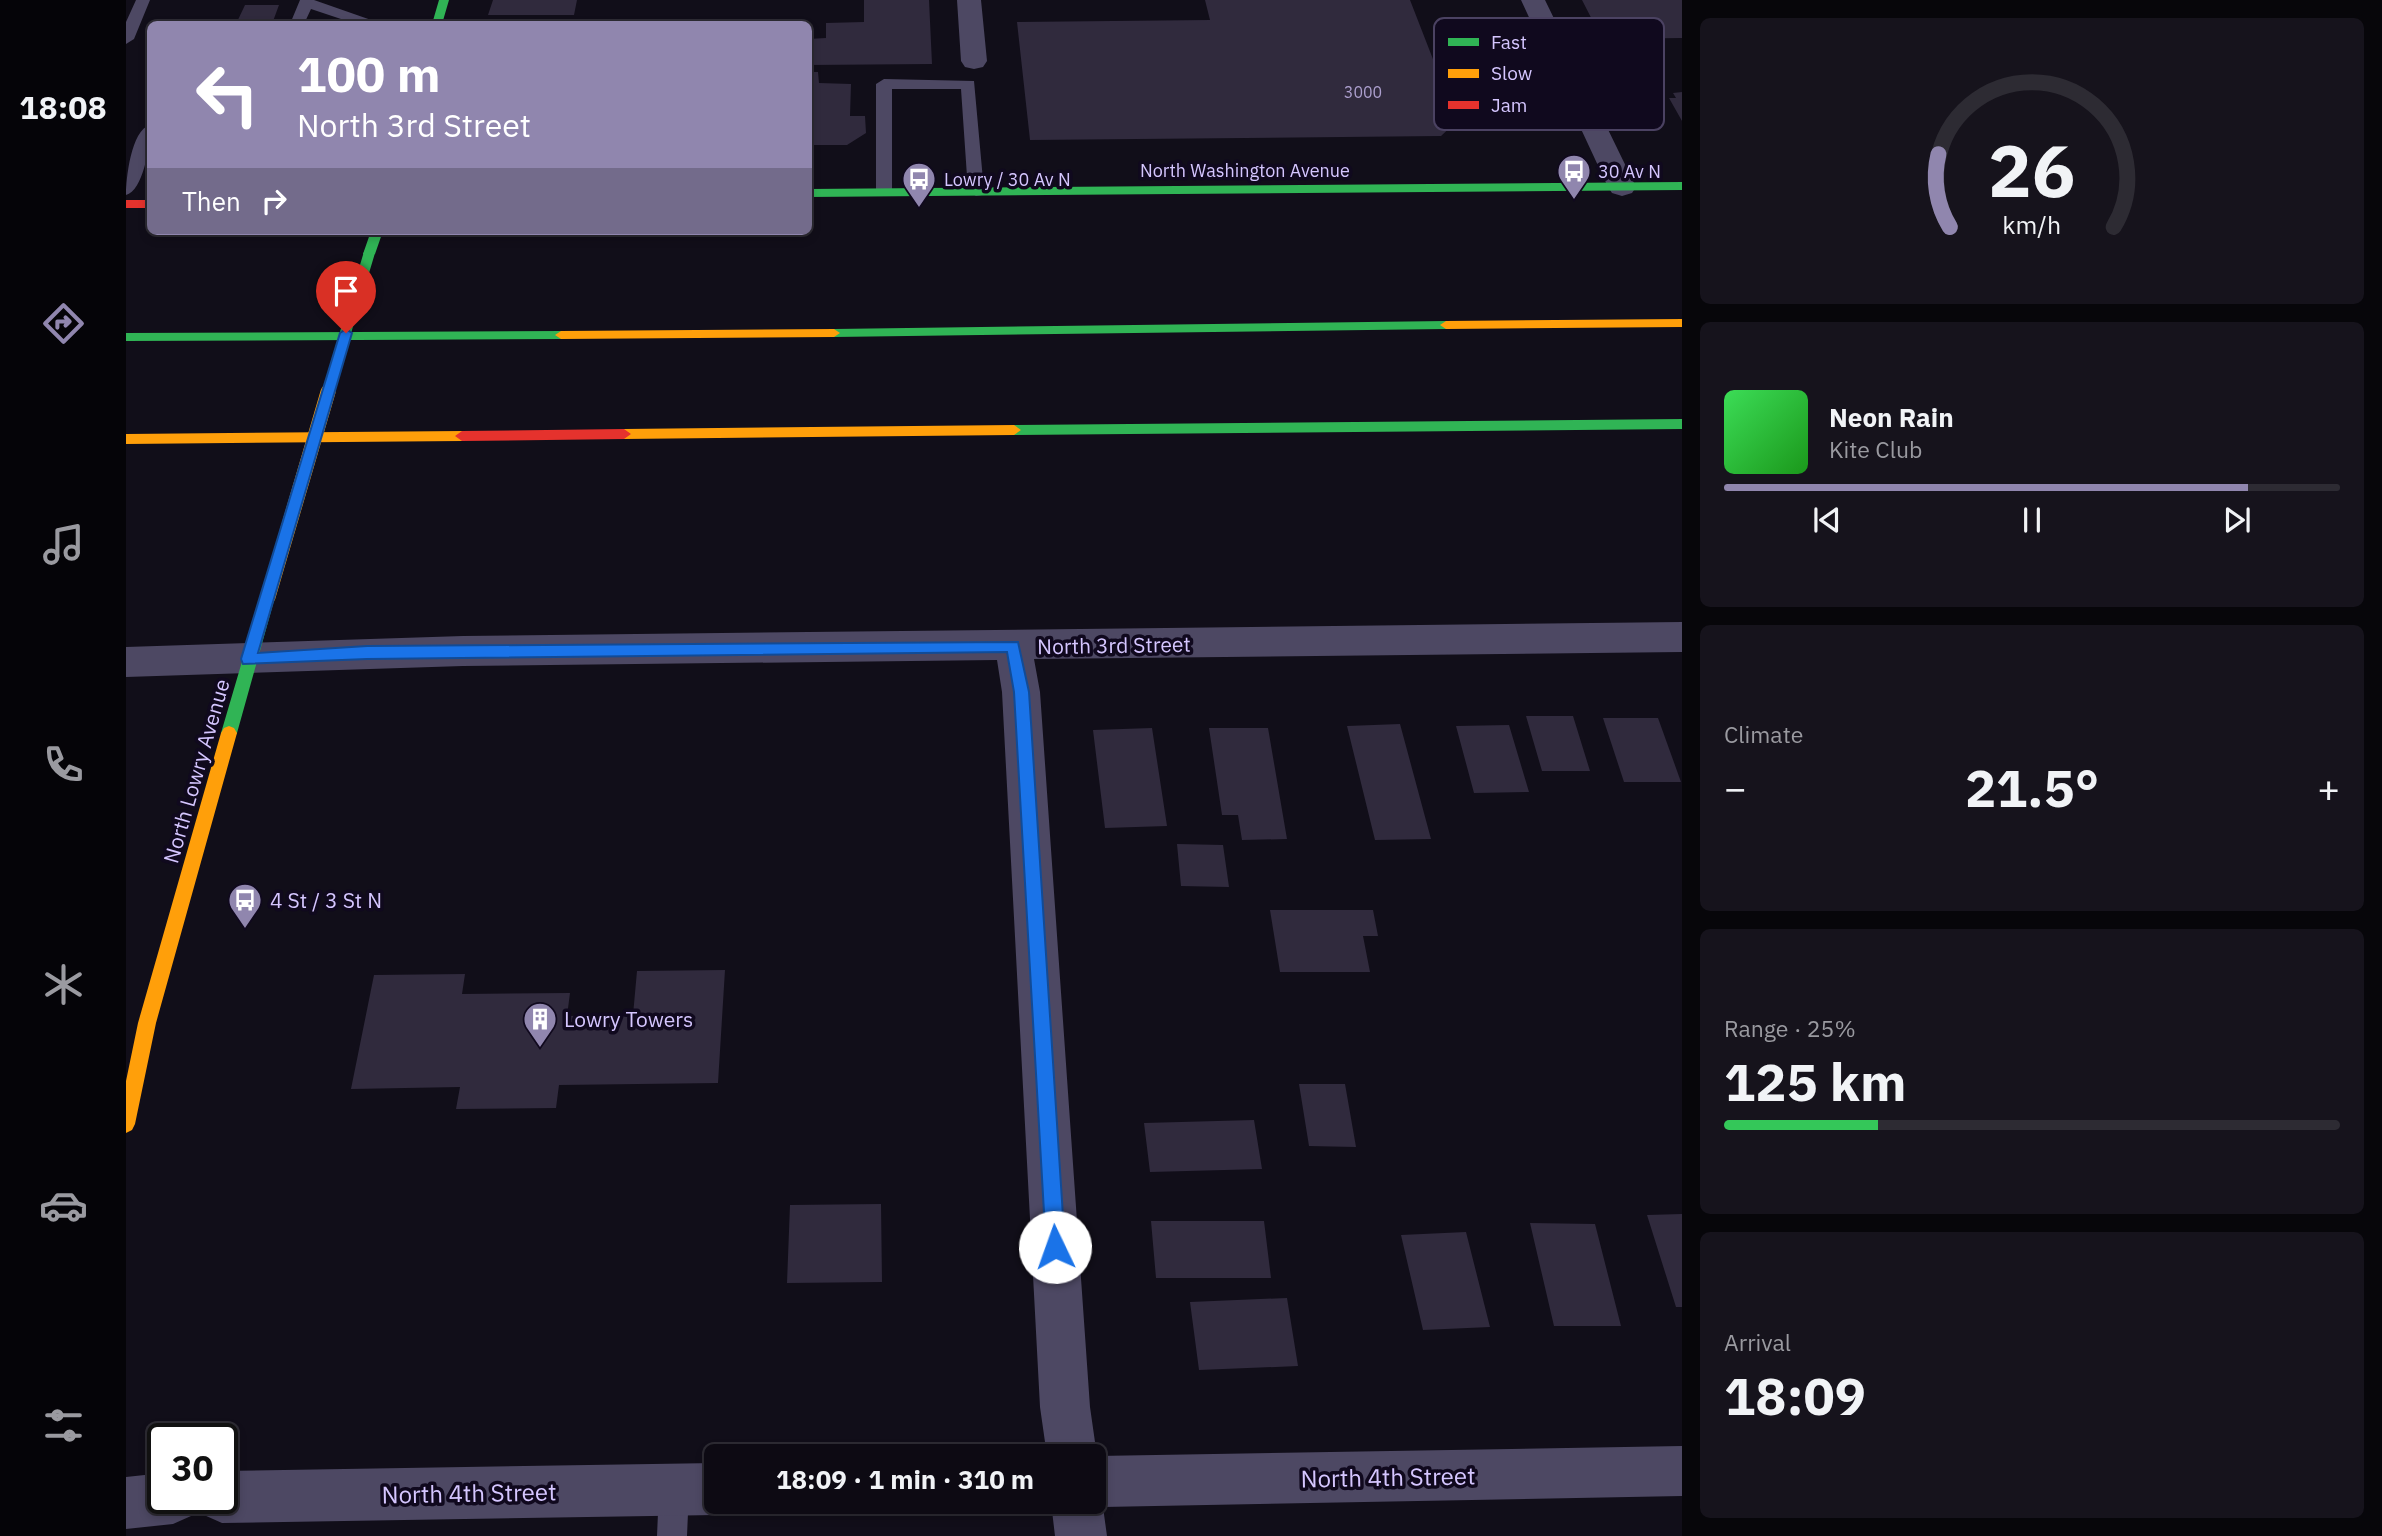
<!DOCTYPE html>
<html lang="en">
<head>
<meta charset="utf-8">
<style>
  :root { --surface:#0d0a13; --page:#16131c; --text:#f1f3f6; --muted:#9a9aa0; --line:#2d2b33; --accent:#9086ae }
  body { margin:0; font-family:"IBM Plex Sans",sans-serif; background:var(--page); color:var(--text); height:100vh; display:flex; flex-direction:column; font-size:26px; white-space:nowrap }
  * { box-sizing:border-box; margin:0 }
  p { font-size:23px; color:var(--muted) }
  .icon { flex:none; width:38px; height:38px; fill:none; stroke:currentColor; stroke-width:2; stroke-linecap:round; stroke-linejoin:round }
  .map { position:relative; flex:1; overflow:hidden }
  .drawer { display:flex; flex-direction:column; gap:18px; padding:18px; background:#07060a; width:700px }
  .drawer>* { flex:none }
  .top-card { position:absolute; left:21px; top:21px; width:665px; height:214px; border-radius:10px; box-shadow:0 4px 10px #0003,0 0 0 2px var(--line); background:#9086ae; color:#fff; overflow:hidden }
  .speed { position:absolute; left:21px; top:1423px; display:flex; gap:14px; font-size:35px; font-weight:700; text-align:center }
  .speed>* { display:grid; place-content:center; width:91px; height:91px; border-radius:50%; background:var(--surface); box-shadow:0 4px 10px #0003,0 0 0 2px var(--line); line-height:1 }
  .speed .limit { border:4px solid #111; border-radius:10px; background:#fff; color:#111 }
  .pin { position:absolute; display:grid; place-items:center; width:60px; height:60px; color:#fff; margin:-72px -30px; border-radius:50% 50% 50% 0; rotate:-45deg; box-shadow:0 0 7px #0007 }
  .pin .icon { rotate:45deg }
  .me { position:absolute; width:77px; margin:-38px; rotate:357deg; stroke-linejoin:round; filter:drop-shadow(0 0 5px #0008) }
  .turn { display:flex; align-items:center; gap:24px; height:147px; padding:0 35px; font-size:32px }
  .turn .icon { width:91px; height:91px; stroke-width:2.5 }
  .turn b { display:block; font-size:49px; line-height:60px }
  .then { display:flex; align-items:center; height:66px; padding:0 35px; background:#0003; gap:14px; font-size:26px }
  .big { font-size:52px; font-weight:700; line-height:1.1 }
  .drawer .card { flex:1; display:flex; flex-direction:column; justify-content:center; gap:10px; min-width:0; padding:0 24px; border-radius:10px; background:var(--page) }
  .drawer .dial { align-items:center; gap:0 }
  .dial svg { height:182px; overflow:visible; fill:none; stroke:var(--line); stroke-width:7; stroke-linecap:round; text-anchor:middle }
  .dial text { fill:var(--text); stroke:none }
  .song { display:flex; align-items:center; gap:21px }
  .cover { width:84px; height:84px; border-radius:10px; background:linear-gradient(135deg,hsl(130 70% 55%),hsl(120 70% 35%)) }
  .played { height:7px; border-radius:4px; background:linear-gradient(90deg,var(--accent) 85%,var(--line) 85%) }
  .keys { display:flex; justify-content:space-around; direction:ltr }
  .heat { display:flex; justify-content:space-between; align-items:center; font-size:38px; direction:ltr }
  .charge { height:10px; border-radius:5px; background:linear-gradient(90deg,#34c759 25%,var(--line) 0) }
  .trip { position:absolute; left:578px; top:1444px; width:402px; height:70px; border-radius:10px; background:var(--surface); box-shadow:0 4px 10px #0003,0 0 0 2px var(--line); font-weight:700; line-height:70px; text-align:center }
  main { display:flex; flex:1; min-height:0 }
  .dock { display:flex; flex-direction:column; width:126px; justify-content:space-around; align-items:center; background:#050408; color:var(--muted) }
  .dock .icon { width:49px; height:49px }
  .dock .selected { color:var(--accent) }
  .dock b { font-size:32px; color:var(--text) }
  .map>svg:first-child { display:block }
</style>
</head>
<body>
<main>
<nav class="dock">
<b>18:08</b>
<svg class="icon selected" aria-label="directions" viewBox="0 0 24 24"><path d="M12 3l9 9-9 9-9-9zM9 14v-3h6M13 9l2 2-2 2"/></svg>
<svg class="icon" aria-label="music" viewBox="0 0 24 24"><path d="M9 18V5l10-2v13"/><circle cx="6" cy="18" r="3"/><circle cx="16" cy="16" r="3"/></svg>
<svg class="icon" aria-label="phone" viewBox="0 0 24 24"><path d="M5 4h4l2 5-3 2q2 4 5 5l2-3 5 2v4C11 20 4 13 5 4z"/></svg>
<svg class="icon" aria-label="climate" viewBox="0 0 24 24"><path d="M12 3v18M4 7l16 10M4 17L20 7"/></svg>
<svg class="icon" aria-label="car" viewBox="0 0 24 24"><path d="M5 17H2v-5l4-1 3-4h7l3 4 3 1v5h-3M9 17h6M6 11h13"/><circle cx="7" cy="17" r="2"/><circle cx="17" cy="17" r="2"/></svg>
<svg class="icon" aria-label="filters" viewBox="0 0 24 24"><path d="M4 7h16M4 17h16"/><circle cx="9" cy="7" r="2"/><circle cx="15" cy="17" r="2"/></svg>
</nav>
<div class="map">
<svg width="1556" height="1536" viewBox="0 0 1556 1536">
  <rect width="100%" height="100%" fill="#110e19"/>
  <!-- building -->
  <path fill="#302a3d" d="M367,0H451L448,15H362Z
    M738,0H803L806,64L682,65V39L700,38V23L738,22Z
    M1079,0H1284L1331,121L1315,136L904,140L891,22L1084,20Z
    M1456,0H1556V38L1476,39Z
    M119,5H153L146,24H110Z
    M682,72H692L693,83L725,84L724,116H739L740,133L721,145H682Z
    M1556,92V121L1543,98H1550L1547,93Z
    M1400,716H1447L1464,771H1416Z
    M1477,718H1532L1555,782H1498Z
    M1274,724L1305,839L1249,840L1221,726Z
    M1383,725L1403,792L1348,793L1330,726Z
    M1026,728L1041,826L979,828L967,730Z
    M1083,728H1142L1161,839L1116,840L1112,815H1096Z
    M1051,844L1097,845L1103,887L1055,886Z
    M1144,910H1247L1252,936H1237L1244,972H1154Z
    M599,970L592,1083L433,1085L430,1108L330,1109L334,1087L225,1089L248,975L339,974L336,994L444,993L441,1016L507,1015L511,971Z
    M1173,1084H1219L1230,1147L1183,1146Z
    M1128,1120L1136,1169L1024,1172L1018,1123Z
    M755,1204L756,1282L661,1283L664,1205Z
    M1556,1214V1307H1550L1521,1215Z
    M1025,1221H1138L1145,1278H1030Z
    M1404,1223L1469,1224L1495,1326H1428Z
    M1340,1232L1364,1327L1297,1330L1275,1235Z
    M1161,1298L1172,1366L1073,1370L1064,1302Z"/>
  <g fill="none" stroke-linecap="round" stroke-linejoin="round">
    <!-- lane -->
    <path fill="#4d4863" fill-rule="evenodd" d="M10,0H24L8,39L0,44V22Z
      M174,0H188L248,21L251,24H230L185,9L178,24H164Z
      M758,79L848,81L858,191L856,195L850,196L842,191L835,89H766V192L764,196H752L750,192V84Z
      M24,125C25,141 18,191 0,195C0,179 5,130 24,125Z
      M548,1475L559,1479L563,1490L561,1536H531L533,1490L537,1479Z"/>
    <!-- street -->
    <path fill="#4d4863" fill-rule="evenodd" d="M831,0H855L861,61L857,67L848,69L839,67L835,61Z
      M1395,0H1419L1510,187L1506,193L1496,196L1486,193L1482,187Z
      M1556,622V652L908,659L914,692L964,1407L971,1456L1556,1446V1496L977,1507L981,1536H929L925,1502H968V1456H921L914,1407L876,692L871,660L337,666L0,677V647L337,636Z
      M590,1463V1502H610L608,1507L590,1515L96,1523L78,1515L72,1500L65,1516L47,1524L0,1529V1477L37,1473V1498H96V1471Z"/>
    <!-- fast -->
    <path fill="#30b455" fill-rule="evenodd" d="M313,0H323L316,24H306Z
      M1556,182V190L682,197V189Z
      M245,231H257L249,254L243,258L237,254Z
      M1320,321L1326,325L1320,329L708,337L702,333L708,329Z
      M435,331L441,335L435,339L0,341V333Z
      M1556,419V429L888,435L881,430L888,425Z
      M142,591L149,597L111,733L108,738H98L95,733L135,597Z"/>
    <!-- slow -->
    <path fill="#ff9f0a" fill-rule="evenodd" d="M1556,319V327L1320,329L1314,325L1320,321Z
      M708,329L714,333L708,337L435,339L429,335L435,331Z
      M888,425L895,430L888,435L498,439L491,434L498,429Z
      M336,431L343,436L336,441L0,444V434Z
      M103,726L108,728L111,733L30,1023L9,1124L6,1130L0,1133V1081L12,1023L95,733L98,728Z"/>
    <!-- jam -->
    <path fill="#e5322d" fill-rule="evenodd" d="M0,200H24V208H0Z
      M498,429L505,434L498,439L336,441L329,436L336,431Z"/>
    <!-- fast-bridge -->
    <path stroke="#30b455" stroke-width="11" d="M214,351L243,254"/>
    <!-- slow-bridge-far1 -->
    <path stroke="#ff9f0a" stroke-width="11" d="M201,394L214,351"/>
    <!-- slow-bridge -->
    <path stroke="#ff9f0a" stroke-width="15" d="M142,597L202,392"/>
  </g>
  <!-- route -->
  <path fill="#1a73e8" stroke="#114b97" stroke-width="2" d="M220,329L226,333L132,653L241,646L892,642L903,692L939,1247L936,1254L929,1257L923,1254L920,1247L888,692L881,652L241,659L117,664L115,659L214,333Z"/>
  <!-- icons -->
  <defs>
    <symbol id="bus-pin" viewBox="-11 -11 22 30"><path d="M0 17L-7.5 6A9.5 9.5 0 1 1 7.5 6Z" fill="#9086ae" stroke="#10091e"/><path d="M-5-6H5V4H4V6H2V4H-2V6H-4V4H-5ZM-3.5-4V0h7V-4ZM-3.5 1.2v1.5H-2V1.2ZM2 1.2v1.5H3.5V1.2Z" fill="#fff"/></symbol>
    <symbol id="building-pin" viewBox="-11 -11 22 30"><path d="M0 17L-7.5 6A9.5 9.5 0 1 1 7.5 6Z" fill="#9086ae" stroke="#10091e"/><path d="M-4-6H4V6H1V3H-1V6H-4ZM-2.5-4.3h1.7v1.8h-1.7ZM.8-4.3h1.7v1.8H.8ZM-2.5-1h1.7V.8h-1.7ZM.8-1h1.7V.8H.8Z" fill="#fff"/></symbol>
  </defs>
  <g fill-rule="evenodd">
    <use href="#bus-pin" x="1429" y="152" width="38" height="52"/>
    <use href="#bus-pin" x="774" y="160" width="38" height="52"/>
    <use href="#bus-pin" x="100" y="881" width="38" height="52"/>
    <use href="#building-pin" x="395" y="1000" width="38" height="52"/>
  </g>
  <g text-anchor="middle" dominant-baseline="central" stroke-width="7" stroke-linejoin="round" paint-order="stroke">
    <!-- far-number labels -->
    <g font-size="16" fill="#ac9fce">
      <text x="1237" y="92">3000</text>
    </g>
    <!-- far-street labels -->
    <g font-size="18" fill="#d5c6ff" stroke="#10091e">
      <text x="1119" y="170">North Washington Avenue</text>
    </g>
    <!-- far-poi labels -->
    <g font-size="18" fill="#d5c6ff" stroke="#10091e" text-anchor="start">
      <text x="1472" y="171">30 Av N</text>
      <text x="818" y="179">Lowry / 30 Av N</text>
    </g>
    <!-- street labels -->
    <g font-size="21" fill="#d5c6ff" stroke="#10091e">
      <text transform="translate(988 645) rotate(-1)">North 3rd Street</text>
      <text transform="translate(70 771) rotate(-74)">North Lowry Avenue</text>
    </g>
    <!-- poi labels -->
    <g font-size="21" fill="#d5c6ff" stroke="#10091e" text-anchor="start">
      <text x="144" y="900">4 St / 3 St N</text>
      <text x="438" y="1019">Lowry Towers</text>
    </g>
    <!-- near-street labels -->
    <g font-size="24" fill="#d5c6ff" stroke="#10091e">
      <text transform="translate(1262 1477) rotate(-1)">North 4th Street</text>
      <text transform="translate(343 1493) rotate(-1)">North 4th Street</text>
    </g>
  </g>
  <!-- legend -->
  <rect x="1308" y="18" width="230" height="112" rx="10" fill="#10091e" stroke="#4b4262" stroke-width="2"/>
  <rect x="1322" y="38" width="31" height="8" fill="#30b455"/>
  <rect x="1322" y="69" width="31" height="9" fill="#ff9f0a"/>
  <rect x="1322" y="101" width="31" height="8" fill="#e5322d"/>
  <g font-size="19" fill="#d5c6ff">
    <text x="1365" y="49">Fast</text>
    <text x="1365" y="80">Slow</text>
    <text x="1365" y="112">Jam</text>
  </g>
</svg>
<div class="speed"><div class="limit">30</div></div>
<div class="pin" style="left:220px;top:333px;background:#d93025"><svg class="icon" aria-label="arrive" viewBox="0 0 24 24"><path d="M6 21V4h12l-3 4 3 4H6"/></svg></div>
<svg class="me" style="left:929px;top:1247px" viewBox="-20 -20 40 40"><circle r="19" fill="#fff"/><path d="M0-13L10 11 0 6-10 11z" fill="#1a73e8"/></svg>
<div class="trip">18:09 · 1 min · 310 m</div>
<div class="top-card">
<div class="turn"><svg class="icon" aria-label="left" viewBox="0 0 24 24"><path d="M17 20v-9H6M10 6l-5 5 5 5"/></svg><div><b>100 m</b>North 3rd Street</div></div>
<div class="then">Then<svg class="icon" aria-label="right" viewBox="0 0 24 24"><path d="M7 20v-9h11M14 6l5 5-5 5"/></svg></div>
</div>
</div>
<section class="drawer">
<div class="card dial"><svg viewBox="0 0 100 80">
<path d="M14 69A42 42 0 1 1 86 69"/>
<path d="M14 69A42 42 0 0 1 9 37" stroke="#9086ae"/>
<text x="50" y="56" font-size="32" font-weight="700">26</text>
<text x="50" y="72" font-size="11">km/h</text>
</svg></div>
<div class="card">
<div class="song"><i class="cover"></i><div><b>Neon Rain</b><p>Kite Club</p></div></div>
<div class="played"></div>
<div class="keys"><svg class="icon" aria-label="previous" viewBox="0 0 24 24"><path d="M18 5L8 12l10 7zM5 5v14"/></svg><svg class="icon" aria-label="pause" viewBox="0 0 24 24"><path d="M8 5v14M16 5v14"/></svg><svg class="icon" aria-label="next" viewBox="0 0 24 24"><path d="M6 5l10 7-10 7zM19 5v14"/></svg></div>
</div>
<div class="card"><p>Climate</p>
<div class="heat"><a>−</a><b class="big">21.5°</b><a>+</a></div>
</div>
<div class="card"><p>Range · 25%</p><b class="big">125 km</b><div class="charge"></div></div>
<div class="card"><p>Arrival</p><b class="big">18:09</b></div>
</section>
</main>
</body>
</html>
